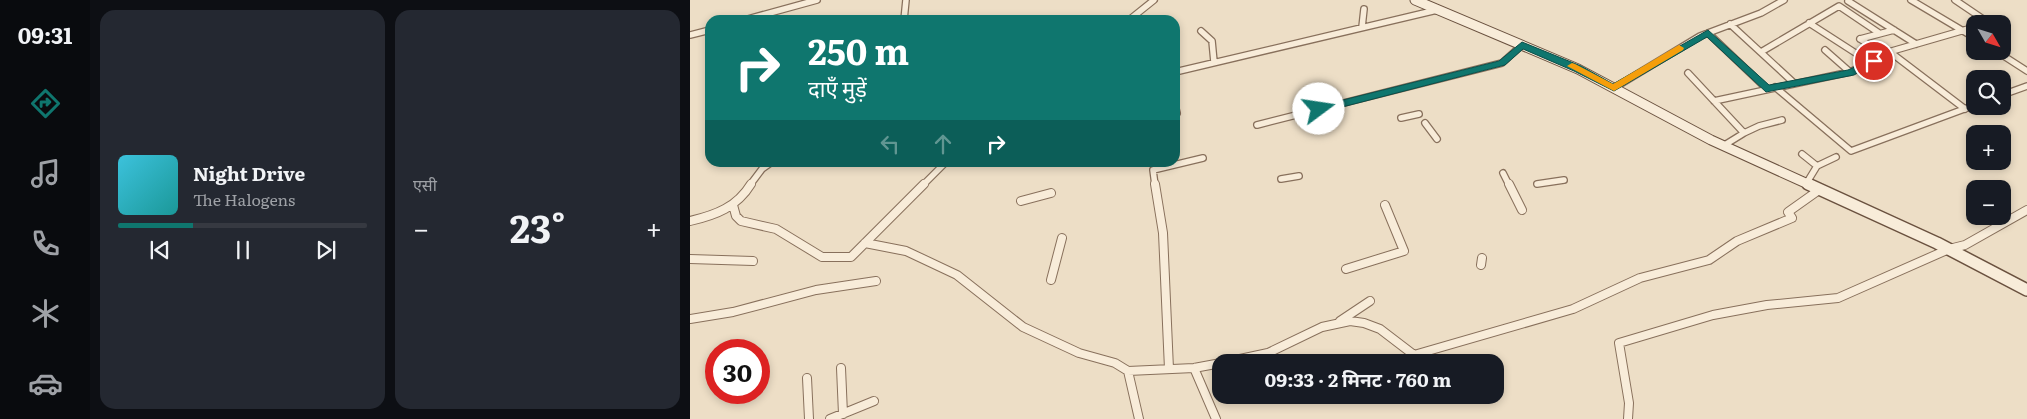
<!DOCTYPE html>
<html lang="hi">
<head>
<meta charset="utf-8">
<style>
  :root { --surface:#171b24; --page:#242831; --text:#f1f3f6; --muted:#9ea1a6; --line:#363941; --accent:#0f766e }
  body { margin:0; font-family:Literata,"Noto Sans Devanagari",serif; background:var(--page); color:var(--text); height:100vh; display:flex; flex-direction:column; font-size:19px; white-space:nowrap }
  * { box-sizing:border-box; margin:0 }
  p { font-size:16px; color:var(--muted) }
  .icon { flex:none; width:28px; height:28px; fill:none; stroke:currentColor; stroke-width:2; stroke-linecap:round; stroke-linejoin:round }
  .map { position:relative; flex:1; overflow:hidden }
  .sheet { display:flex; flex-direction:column; gap:10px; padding:10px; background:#0d0f14; width:600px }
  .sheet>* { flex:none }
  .top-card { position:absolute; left:15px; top:15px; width:475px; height:152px; border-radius:15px; box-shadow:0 2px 8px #0003; background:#0f766e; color:#fff; overflow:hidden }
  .needle { width:32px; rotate:129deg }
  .fabs { position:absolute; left:1276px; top:15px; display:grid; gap:10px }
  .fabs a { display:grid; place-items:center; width:45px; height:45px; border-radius:10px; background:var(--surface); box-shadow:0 2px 8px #0003; font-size:25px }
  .speed { position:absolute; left:15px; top:339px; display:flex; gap:10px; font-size:25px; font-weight:700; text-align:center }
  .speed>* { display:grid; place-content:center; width:65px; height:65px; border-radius:50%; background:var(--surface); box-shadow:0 2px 8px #0003; line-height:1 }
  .speed .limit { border:8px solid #d22; background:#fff; color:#111 }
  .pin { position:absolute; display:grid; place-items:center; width:42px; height:42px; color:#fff; margin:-21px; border:2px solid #fff; border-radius:50%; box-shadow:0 1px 5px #0007 }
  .me { position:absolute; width:55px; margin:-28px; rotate:76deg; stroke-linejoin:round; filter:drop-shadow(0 0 4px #0008) }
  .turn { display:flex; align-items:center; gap:18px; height:105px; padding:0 20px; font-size:22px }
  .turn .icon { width:65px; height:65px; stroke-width:2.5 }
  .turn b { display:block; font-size:35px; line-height:42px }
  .lanes { display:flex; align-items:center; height:48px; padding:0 20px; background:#0003; justify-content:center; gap:25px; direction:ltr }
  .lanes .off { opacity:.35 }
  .big { font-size:38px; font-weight:700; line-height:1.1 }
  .sheet .tile { flex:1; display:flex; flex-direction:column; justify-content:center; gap:8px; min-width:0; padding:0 18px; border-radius:15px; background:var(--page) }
  .song { display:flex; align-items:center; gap:15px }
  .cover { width:60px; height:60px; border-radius:8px; background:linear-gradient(135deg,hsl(190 70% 55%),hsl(180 70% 35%)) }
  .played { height:5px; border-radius:2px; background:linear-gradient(90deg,var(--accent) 30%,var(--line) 30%) }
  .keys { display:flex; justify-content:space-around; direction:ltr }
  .heat { display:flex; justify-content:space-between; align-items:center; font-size:28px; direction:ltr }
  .sheet .tiles { flex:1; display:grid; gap:10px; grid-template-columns:repeat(2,1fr) }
  .trip { position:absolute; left:522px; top:354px; width:292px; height:50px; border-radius:15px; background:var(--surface); box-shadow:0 2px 8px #0003; font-weight:700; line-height:50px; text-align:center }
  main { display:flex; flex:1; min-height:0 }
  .tab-bar { display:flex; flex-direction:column; width:90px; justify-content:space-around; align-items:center; background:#090b0e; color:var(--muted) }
  .tab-bar .icon { width:35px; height:35px }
  .tab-bar .on { color:var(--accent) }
  .tab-bar b { font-size:22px; color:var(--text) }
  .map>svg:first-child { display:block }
</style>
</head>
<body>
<main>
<nav class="tab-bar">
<b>09:31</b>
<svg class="icon on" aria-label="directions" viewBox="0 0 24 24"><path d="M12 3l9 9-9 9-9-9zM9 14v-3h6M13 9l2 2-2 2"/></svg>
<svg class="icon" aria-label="music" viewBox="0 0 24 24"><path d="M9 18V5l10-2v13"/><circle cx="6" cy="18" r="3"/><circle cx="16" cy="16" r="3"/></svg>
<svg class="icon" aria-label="phone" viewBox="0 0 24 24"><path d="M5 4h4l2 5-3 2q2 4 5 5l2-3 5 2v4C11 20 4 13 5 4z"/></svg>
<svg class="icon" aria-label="climate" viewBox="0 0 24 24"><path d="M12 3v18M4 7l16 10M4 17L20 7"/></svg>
<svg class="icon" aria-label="car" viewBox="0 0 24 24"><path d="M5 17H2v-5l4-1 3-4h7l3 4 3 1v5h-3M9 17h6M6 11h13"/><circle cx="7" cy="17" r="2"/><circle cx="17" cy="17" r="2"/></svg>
</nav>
<section class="sheet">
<div class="tiles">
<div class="tile">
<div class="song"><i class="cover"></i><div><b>Night Drive</b><p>The Halogens</p></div></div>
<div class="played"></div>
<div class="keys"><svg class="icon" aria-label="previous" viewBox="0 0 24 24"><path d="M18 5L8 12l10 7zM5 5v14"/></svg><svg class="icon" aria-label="pause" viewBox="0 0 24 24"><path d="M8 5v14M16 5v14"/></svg><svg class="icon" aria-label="next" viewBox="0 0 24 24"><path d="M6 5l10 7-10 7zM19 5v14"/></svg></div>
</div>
<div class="tile"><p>एसी</p>
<div class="heat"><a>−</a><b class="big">23°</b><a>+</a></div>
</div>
</div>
</section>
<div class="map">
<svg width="1337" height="419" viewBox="0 0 1337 419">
  <rect width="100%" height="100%" fill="#eddec6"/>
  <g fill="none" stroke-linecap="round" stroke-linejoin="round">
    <defs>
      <path id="street-far1" d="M1221,0L1285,38
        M1265,0L1299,23
        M1158,1L1226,44
        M54,20L127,0
        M214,20L216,0
        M439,20L464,0
        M1119,23L1181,63
        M1040,24L1104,83
        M672,27L674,9
        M511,31L522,41L524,62
        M1018,33L1077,89
        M0,35L20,30
        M1170,39L1204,30
        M1170,39L1195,55
        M1135,50L1160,72
        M1306,51L1337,71
        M1071,52L1149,6L1189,33
        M1200,52L1275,109
        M485,72L747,10
        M998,73L1054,133L1033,146
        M1085,87L1161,151L1285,105
        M924,88L1010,36L1071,13L1094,0
        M1312,95L1337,86
        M1024,101L1160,72L1202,51L1285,27
        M485,105L487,113
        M711,118L729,114
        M735,123L747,139
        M567,125L812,63L832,45
        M1054,133L1069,126L1092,120
        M1112,154L1127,166
        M813,173L819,185
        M591,179L609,176
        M847,184L874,180
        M1116,184L1127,166L1146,157
        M60,185L72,169L82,162
        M233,185L256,162
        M465,185L463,170L513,158"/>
      <path id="street" d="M465,184L473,233L479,369
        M819,184L832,210
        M331,201L361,193
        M43,205L46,216L51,221L86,229L132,257H161L234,184
        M0,221C26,215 47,207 61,184
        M175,243L216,251L267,275L333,327L389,353L425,363L438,371L449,419
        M0,259L63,261
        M791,265L792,258
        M656,269L714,251L695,205
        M361,280L372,238
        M0,319L43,312L126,290L186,281
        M650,321L680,301
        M536,362L578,353L632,327L660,321L674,323L690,329L724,355L883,309L950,278L1019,260L1047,241L1102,218L1098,212L1129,190
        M151,368L153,414
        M504,368L526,419
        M438,371L504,368L531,363
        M117,378L119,419
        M140,419L184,401
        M938,419L939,403L929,343L1023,315L1077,305L1148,298L1259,249L1275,245L1337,210"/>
      <path id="secondary-far1" d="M725,0L888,69L1021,140L1120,185"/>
      <path id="secondary" d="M1118,184L1247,243L1337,290"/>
    </defs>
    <!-- street-far1 casing -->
    <use href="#street-far1" stroke="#88705c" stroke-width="8"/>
    <!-- street casing -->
    <use href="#street" stroke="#88705c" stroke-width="10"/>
    <!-- secondary-far1 casing -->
    <use href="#secondary-far1" stroke="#6a513f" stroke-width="11"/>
    <!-- secondary casing -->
    <use href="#secondary" stroke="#6a513f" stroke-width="14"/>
    <!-- street-far1 -->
    <use href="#street-far1" stroke="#f8ecd9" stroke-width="5.5"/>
    <!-- street -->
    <use href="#street" stroke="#f8ecd9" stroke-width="8"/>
    <!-- secondary-far1 -->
    <use href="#secondary-far1" stroke="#f8ecd9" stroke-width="9"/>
    <!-- secondary -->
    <use href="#secondary" stroke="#f8ecd9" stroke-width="11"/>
  </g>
  <!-- route -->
  <path fill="#0f766e" stroke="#0a4d48" d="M1018,30L1079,85L1158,70L1184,58L1189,61L1164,75L1076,92L1017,37L924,91L884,71L833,49L815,65L629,113L624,109L629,106L809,61L832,42L891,66L923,84Z"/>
  <!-- slow -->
  <path fill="#f59e0b" d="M989,45L994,48L993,50L924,91L877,66L882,63L885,64L923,84Z"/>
</svg>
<div class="fabs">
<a><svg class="needle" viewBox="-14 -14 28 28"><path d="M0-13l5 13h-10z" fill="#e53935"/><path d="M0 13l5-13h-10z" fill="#9ea1a6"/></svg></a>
<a><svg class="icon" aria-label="search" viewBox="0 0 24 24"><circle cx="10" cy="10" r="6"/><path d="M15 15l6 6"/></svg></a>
<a>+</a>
<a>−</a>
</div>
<div class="speed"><div class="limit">30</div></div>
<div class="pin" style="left:1184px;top:61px;background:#d93025"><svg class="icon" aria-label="arrive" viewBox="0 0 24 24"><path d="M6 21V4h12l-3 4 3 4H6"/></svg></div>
<svg class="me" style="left:629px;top:109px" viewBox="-20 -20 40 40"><circle r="19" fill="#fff"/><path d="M0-13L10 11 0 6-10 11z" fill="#0f766e"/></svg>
<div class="trip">09:33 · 2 मिनट · 760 m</div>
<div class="top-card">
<div class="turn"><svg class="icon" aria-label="right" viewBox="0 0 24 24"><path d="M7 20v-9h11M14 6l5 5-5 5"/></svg><div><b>250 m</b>दाएँ मुड़ें</div></div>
<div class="lanes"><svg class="icon off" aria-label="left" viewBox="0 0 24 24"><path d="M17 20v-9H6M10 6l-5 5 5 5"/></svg><svg class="icon off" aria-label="ahead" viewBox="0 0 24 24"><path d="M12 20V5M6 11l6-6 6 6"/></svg><svg class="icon" aria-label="right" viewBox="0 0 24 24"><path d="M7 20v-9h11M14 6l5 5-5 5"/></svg></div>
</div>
</div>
</main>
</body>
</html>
